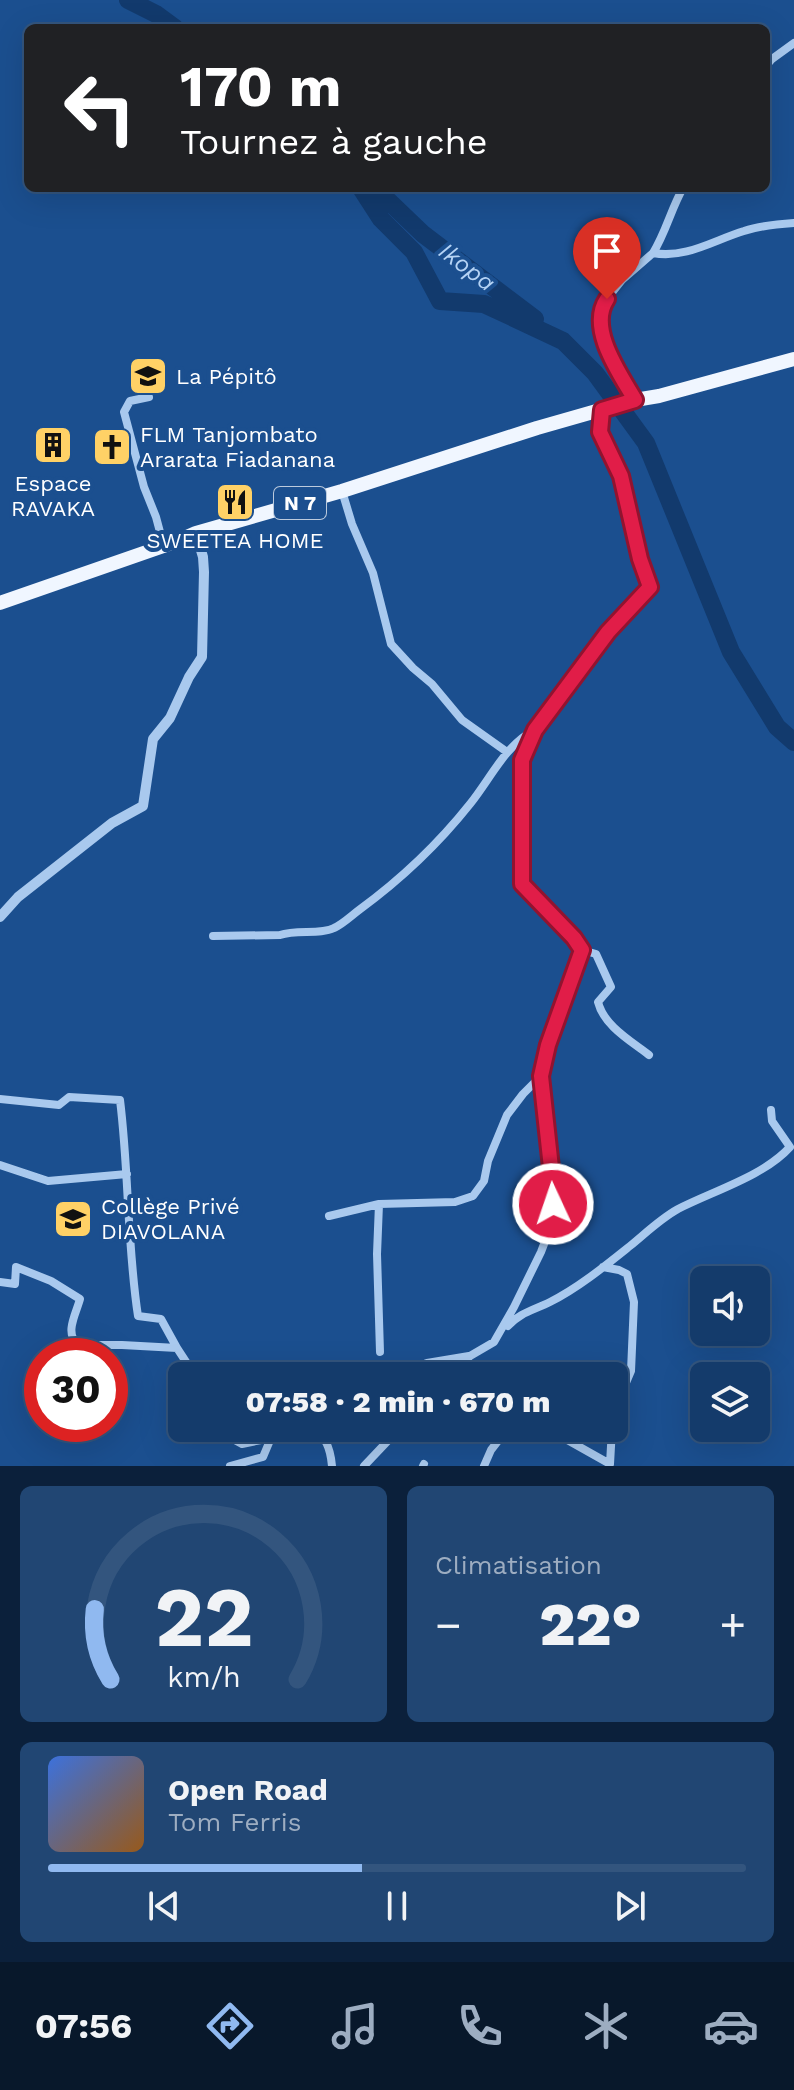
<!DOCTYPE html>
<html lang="fr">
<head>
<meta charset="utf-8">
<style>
  :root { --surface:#143b6b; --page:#214673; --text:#f1f3f6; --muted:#9dadc1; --line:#33557e; --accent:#90b9f0 }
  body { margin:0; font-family:"Work Sans",sans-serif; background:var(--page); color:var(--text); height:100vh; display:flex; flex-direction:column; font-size:30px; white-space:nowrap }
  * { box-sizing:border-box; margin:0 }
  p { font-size:26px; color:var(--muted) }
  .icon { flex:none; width:44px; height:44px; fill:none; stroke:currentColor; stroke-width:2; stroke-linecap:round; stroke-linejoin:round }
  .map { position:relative; height:1466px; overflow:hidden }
  .sheet { display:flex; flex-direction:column; gap:20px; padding:20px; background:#0b203b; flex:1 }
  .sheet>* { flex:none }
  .guide { position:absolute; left:24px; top:24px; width:746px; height:168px; border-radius:12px; box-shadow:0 8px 32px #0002,0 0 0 2px var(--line); background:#202124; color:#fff; overflow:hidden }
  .controls { position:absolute; left:690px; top:1266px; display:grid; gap:16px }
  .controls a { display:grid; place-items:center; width:80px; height:80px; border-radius:12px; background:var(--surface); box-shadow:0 8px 32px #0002,0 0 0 2px var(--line); font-size:40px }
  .speed { position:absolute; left:24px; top:1338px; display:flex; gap:16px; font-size:40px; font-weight:700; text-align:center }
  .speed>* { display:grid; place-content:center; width:104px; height:104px; border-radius:50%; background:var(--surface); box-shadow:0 8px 32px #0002,0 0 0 2px var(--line); line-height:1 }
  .speed .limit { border:12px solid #d22; background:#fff; color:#111 }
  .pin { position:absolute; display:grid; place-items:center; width:68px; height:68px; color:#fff; margin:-82px -34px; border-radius:50% 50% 50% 0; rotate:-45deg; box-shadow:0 0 8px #0007 }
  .pin .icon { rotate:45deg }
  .me { position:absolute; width:88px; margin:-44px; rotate:357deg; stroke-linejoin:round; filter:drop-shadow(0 0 6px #0008) }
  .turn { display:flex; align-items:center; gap:28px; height:168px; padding:0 24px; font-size:36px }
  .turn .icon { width:104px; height:104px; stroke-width:2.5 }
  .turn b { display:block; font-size:56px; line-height:68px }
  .big { font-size:60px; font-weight:800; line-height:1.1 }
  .sheet .widget { flex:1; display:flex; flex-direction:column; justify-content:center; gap:12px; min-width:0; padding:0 28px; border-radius:12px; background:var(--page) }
  .sheet .dial { align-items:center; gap:0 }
  .dial svg { height:208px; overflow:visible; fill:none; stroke:var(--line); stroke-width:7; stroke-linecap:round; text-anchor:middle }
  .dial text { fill:var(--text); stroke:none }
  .song { display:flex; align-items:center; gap:24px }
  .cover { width:96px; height:96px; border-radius:12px; background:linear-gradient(135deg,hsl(220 70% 55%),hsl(30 70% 35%)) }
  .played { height:8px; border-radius:4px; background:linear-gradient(90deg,var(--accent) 45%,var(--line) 45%) }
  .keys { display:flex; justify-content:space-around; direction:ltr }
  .heat { display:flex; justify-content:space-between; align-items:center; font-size:44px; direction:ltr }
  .sheet .tiles { flex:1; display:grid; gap:20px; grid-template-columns:1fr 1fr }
  .widget:last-child { grid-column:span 2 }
  .trip { position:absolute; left:168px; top:1362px; width:460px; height:80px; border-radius:12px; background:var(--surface); box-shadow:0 8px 32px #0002,0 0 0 2px var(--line); font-weight:800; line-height:80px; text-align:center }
  .tab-bar { display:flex; height:128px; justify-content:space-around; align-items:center; background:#08182b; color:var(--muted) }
  .tab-bar .icon { width:56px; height:56px }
  .tab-bar .active { color:var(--accent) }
  .tab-bar b { font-size:36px; color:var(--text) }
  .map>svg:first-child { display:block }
</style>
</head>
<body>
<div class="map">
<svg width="794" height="1466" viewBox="0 0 794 1466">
  <rect width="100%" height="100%" fill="#1b4f8f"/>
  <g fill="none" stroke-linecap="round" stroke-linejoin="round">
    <!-- river -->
    <path stroke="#123a6d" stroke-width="18" d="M128,0L156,14L175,28
      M361,188L381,219L414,252L440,301L484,304L563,341L595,373L646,443L731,652L777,727L794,742
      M375,188L423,234L535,319"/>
    <!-- minor -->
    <path stroke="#a9c9ee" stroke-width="8" d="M766,66L772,59L794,43
      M653,253C666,232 671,209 683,188
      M149,397L130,401L124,412L144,487L156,517L160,532L167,544
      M635,400L611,361L601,322L602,305L622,280L653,253C686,259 714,240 744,231C759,226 778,224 794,223
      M342,491L352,524L373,573L391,644L413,668L432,684L462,720L507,752
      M213,936L280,935C296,929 320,935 334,928C343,924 351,916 359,910C400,880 439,843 470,804C491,778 504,747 534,730
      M582,950L596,954L611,987L598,1002C604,1026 631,1041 649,1055
      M0,1099L59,1105L69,1097L120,1100C129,1172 127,1245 138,1316L161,1319L177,1348
      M0,1165L48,1181L127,1174
      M379,1204L455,1202L473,1196L484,1181L488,1161L507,1115L523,1094L541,1076
      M329,1216L379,1204L377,1254L380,1352
      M603,1267L619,1270L627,1274L634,1302L631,1371L614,1411
      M0,1282L15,1284L16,1267L51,1281L80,1299C76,1314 64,1333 78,1345H122L177,1348L192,1371L201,1376
      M508,1326C519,1313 534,1310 550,1302C578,1288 605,1266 630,1246C646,1233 660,1219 678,1209C713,1191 764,1176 790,1147L772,1121L771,1110
      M400,1373L427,1363L469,1356
      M449,1376L470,1356L494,1342L514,1307L541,1252L552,1223L553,1186L541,1076L548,1045L582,950L574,938L522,884V760L535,730L608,632L650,587L640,559L621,476L600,432L602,410
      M230,1428L233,1439L242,1444L271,1438
      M546,1428L610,1464L612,1428
      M230,1466L263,1457L271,1438C305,1426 328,1422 332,1466
      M364,1466L400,1428
      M423,1466L424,1464
      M484,1466L491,1450L508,1428"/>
    <!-- tertiary -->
    <path stroke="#a9c9ee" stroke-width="10" d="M0,917L18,897L112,823L143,806L153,739L170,718L189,677L202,657L204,572L203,557L196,533"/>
    <!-- primary -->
    <path stroke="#f0f6ff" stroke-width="14" d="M0,603L178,541L196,533L342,491L537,428L635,400L659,396L794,359"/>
  </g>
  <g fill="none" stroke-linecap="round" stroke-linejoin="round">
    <defs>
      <path id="route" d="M553,1204V1186L541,1076L548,1045L582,950L574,938L522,884V760L535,730L608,632L650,587L640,559L621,476L600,432L602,410L635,400C620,374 587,328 607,299"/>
    </defs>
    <!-- route casing -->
    <use href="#route" stroke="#92132f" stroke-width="20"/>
    <!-- route -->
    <use href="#route" stroke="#e11d48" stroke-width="14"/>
  </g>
  <!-- icons -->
  <defs>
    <symbol id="school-square" viewBox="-11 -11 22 22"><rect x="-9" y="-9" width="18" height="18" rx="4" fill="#ffd166" stroke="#1b4f8f"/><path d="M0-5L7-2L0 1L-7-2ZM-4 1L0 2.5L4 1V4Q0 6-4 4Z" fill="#111"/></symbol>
    <symbol id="building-square" viewBox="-11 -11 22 22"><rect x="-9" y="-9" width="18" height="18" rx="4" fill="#ffd166" stroke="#1b4f8f"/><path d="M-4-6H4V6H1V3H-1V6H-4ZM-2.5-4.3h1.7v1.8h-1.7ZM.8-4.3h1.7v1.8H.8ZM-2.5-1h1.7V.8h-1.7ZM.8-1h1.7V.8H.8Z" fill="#111"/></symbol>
    <symbol id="church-square" viewBox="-11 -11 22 22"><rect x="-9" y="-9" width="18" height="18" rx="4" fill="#ffd166" stroke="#1b4f8f"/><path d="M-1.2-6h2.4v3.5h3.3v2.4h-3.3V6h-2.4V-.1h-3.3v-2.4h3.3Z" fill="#111"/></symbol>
    <symbol id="restaurant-square" viewBox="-11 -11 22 22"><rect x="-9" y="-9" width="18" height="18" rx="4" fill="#ffd166" stroke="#1b4f8f"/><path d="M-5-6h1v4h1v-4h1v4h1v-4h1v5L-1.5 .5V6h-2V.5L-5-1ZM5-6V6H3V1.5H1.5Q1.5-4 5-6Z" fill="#111"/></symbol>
  </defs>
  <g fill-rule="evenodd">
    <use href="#school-square" x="126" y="354" width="44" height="44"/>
    <use href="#building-square" x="31" y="423" width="44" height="44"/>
    <use href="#church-square" x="90" y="425" width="44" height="44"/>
    <use href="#restaurant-square" x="213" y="480" width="44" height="44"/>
    <use href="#school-square" x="51" y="1197" width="44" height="44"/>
  </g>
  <g text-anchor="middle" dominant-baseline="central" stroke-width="8" stroke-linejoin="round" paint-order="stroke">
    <!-- shield labels -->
    <rect fill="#1b4f8f" stroke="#bbcadd" stroke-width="2" x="274" y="487" width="52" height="32" rx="6"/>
    <g font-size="20" font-weight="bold" fill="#fff">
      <text x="300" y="503">N 7</text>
    </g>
    <!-- poi labels -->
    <g font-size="22" fill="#fff" stroke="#1b4f8f" text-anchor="start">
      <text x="176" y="376">La Pépitô</text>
      <text x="140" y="434">FLM Tanjombato<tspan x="140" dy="25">Ararata Fiadanana</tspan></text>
      <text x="53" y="483" text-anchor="middle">Espace<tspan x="53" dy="25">RAVAKA</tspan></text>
      <text x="235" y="540" text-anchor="middle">SWEETEA HOME</text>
      <text x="101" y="1206">Collège Privé<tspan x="101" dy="25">DIAVOLANA</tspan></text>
    </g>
    <!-- water labels -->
    <g font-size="24" font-style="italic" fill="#b5d3f5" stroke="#1b4f8f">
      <text transform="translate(467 267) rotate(37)">Ikopa</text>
    </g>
  </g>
</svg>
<div class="controls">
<a><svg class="icon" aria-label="sound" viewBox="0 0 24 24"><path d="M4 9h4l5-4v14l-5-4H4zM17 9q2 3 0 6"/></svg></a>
<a><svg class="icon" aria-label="layers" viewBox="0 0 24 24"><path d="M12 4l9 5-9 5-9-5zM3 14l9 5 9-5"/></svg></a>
</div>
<div class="speed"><div class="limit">30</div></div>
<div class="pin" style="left:607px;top:299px;background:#d93025"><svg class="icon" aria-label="arrive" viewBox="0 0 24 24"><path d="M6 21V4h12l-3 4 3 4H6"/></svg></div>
<svg class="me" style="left:553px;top:1204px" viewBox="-20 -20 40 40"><circle r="17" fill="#e11d48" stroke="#fff" stroke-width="3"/><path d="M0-11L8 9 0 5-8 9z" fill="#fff"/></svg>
<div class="trip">07:58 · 2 min · 670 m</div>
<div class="guide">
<div class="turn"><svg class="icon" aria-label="left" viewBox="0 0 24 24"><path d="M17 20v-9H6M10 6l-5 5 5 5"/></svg><div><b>170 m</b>Tournez à gauche</div></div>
</div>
</div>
<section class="sheet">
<div class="tiles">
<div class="widget dial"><svg viewBox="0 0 100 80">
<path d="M14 69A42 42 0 1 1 86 69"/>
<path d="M14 69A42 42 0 0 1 8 42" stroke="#90b9f0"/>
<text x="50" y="56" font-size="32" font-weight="700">22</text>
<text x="50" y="72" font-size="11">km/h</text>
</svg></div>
<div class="widget"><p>Climatisation</p>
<div class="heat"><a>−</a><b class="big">22°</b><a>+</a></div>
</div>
<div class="widget">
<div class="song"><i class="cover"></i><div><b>Open Road</b><p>Tom Ferris</p></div></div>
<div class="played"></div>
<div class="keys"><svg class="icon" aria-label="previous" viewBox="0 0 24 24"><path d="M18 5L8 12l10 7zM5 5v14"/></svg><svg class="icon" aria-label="pause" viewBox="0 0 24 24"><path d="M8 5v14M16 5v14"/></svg><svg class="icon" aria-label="next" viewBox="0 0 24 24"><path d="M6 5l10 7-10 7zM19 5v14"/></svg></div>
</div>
</div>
</section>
<nav class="tab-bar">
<b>07:56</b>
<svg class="icon active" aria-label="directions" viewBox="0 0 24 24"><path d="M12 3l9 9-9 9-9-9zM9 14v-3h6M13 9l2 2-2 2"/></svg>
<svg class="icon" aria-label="music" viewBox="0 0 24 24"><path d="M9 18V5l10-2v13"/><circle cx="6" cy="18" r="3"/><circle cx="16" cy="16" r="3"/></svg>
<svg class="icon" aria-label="phone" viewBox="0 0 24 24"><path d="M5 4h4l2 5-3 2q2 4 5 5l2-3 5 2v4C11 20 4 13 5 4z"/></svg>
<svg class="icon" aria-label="climate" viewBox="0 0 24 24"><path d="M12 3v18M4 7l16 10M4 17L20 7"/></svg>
<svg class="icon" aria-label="car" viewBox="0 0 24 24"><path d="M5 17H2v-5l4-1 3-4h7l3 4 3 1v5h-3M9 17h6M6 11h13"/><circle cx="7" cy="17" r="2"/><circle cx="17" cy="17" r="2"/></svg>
</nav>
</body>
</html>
